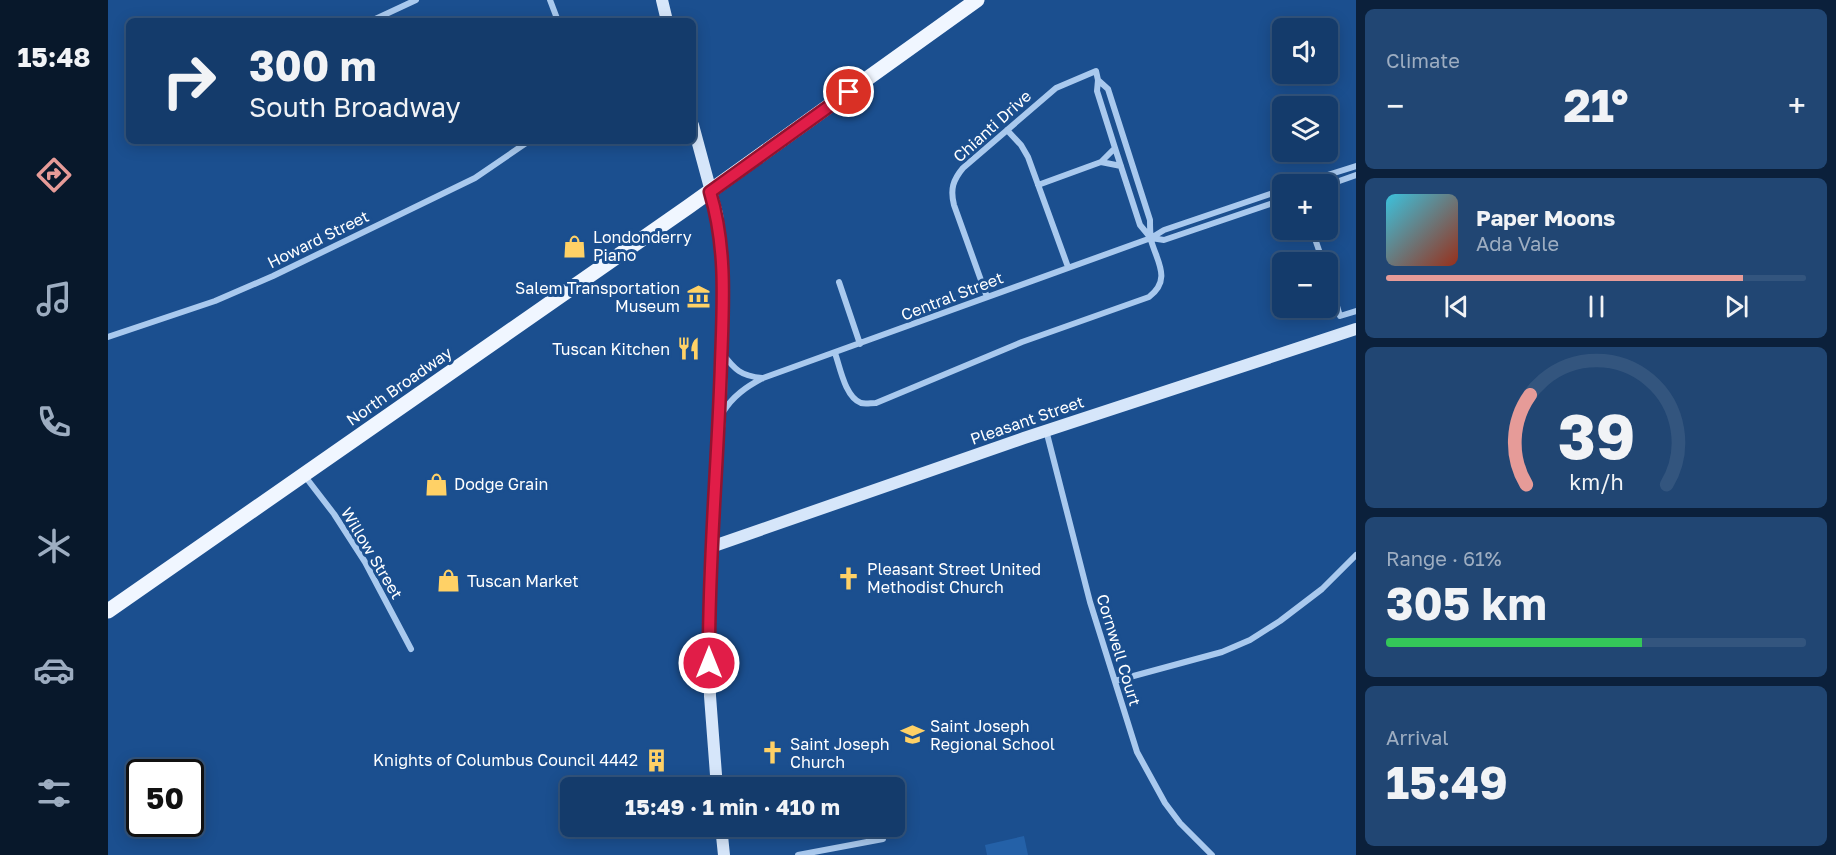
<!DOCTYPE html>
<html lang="en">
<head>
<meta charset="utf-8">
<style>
  :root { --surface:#143b6b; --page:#214673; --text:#f1f3f6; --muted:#9dadc1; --line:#33557e; --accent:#e69b98 }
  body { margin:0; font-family:"Golos Text",sans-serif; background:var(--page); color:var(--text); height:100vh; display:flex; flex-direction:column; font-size:22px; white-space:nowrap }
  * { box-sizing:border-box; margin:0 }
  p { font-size:20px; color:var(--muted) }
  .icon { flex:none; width:33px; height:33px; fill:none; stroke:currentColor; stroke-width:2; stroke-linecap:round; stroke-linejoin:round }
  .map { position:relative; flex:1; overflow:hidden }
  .sheet { display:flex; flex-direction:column; gap:9px; padding:9px; background:#0b203b; width:480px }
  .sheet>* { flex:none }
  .banner { position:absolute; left:18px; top:18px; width:570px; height:126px; border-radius:9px; box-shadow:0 3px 15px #0003,0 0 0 2px var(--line); background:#143b6b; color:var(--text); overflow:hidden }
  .buttons { position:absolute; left:1164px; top:18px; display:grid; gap:12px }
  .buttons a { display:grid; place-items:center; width:66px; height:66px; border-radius:9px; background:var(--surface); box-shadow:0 3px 15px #0003,0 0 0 2px var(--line); font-size:30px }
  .speed { position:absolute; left:18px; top:759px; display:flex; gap:12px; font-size:30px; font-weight:700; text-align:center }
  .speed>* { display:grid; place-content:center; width:78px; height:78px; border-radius:50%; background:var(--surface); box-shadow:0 3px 15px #0003,0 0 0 2px var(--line); line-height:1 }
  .speed .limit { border:3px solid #111; border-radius:9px; background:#fff; color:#111 }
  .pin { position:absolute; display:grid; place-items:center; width:51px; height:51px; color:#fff; margin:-26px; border:3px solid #fff; border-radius:50%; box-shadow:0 2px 6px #0007 }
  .me { position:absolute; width:66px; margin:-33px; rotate:0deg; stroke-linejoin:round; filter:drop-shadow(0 0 4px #0008) }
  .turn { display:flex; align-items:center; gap:21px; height:126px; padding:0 24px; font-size:27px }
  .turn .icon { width:78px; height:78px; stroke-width:2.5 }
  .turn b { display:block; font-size:42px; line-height:51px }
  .big { font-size:45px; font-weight:700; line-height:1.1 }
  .sheet .card { flex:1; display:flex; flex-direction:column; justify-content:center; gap:9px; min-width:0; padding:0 21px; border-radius:9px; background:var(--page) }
  .sheet .dial { align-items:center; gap:0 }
  .dial svg { height:156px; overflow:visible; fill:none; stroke:var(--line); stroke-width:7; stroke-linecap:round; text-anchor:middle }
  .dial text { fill:var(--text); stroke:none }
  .song { display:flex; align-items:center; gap:18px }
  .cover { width:72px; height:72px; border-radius:9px; background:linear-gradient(135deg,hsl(190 70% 55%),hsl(10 70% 35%)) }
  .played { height:6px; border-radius:3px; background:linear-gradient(90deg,var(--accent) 85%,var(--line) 85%) }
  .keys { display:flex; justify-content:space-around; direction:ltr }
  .heat { display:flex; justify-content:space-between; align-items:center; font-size:33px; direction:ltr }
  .charge { height:9px; border-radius:4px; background:linear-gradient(90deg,#34c759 61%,var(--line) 0) }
  .trip { position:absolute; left:452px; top:777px; width:345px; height:60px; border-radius:9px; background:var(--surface); box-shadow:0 3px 15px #0003,0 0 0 2px var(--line); font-weight:700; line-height:60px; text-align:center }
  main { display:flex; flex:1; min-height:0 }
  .tabs { display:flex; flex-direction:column; width:108px; justify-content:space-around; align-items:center; background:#08182b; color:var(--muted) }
  .tabs .icon { width:42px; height:42px }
  .tabs .current { color:var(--accent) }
  .tabs b { font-size:27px; color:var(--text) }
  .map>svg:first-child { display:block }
</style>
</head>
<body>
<main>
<nav class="tabs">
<b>15:48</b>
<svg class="icon current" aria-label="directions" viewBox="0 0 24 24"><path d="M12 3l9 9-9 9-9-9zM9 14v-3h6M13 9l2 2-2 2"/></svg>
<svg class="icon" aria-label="music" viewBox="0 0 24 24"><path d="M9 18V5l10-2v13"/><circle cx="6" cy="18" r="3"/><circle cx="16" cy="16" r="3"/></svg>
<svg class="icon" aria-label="phone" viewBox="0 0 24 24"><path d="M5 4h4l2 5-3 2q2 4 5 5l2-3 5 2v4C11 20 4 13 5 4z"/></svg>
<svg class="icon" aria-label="climate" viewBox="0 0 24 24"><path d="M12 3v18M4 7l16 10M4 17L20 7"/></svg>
<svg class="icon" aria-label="car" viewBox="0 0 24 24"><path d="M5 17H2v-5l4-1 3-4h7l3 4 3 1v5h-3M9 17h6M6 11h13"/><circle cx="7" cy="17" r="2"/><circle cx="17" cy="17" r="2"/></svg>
<svg class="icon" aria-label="filters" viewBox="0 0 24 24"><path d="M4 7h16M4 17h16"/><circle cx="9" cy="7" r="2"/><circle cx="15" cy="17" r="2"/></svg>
</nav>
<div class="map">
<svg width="1248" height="855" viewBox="0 0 1248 855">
  <rect width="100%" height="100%" fill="#1b4f8f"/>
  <!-- green -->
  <path fill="#2461a8" d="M916,836L920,855H879L877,845Z"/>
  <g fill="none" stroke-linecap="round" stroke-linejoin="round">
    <!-- street -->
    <path stroke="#a9c9ee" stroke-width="6" d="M442,0L450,21
      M263,21L308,0
      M899,130L913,145L920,157L960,267
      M993,162L1013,166
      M1191,184L1248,166
      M930,185L993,162L1007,148
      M1220,185L1248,175
      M1204,230L1215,262
      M1043,238L1056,240L1174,200
      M1220,276L1232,316L1248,311
      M731,282L752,344
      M879,297L846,205C842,189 845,180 855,168L948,88L988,71L990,80L989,91L1007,148L1032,225L1042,237
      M0,337L107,301L165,276L367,178L421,141
      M614,353C627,370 633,376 654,378
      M727,353C732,367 737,397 753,403C757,404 763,403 768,403L914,342L1041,297C1064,279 1049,262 1043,240C1042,233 1042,226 1042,220L1000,89L990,80
      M615,412C625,396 638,387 655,378L1043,238L1056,230L1174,190
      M938,430L982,602L1029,752L1057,803L1072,823L1104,855
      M196,475L226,514L257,562L303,649
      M1007,681L1114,652L1142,640L1172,621L1214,589L1248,555
      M690,855L775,839"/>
    <!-- secondary -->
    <path stroke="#d6e6fa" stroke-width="12" d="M554,0L559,21
      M585,125L609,214L615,263L613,397L602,568L601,647L602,696L609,788
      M603,547L916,438L1248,329
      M613,826L616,855"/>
    <!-- primary -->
    <path stroke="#f0f6ff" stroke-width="15" d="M0,611L580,207L869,0"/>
  </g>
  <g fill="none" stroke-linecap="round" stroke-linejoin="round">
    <defs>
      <path id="route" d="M601,663C600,563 610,463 613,363C615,305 619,248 602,192L741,92"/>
    </defs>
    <!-- route casing -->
    <use href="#route" stroke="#92132f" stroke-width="15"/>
    <!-- route -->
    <use href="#route" stroke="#e11d48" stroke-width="10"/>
  </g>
  <!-- icons -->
  <defs>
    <symbol id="shop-bare" viewBox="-9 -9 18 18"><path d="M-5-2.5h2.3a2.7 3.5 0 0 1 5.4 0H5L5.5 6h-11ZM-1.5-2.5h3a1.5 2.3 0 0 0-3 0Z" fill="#ffd166" stroke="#1b4f8f" stroke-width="2.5" paint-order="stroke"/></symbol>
    <symbol id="museum-bare" viewBox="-9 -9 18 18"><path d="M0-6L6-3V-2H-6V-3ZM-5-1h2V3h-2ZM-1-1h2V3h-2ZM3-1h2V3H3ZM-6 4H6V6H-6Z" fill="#ffd166" stroke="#1b4f8f" stroke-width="2.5" paint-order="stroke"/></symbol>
    <symbol id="restaurant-bare" viewBox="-9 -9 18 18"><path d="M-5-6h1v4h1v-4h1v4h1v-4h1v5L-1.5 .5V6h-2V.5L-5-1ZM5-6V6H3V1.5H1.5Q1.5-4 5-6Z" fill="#ffd166" stroke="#1b4f8f" stroke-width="2.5" paint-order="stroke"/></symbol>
    <symbol id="church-bare" viewBox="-9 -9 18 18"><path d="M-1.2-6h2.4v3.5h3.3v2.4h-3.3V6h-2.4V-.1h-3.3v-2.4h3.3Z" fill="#ffd166" stroke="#1b4f8f" stroke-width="2.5" paint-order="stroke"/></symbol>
    <symbol id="school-bare" viewBox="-9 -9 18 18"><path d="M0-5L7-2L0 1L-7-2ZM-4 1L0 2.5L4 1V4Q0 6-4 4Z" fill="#ffd166" stroke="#1b4f8f" stroke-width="2.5" paint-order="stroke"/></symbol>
    <symbol id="building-bare" viewBox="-9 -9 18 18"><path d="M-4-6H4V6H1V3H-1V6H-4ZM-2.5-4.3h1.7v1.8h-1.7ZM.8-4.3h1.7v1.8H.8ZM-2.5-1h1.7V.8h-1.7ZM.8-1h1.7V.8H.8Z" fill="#ffd166" stroke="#1b4f8f" stroke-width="2.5" paint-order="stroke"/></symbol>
  </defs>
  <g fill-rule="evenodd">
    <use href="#shop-bare" x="450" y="230" width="33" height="33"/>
    <use href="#museum-bare" x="574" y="280" width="33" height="33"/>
    <use href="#restaurant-bare" x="564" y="332" width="33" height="33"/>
    <use href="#shop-bare" x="312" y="468" width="33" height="33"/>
    <use href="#church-bare" x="724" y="562" width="33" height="33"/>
    <use href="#shop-bare" x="324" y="564" width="33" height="33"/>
    <use href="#school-bare" x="788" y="718" width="33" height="33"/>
    <use href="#church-bare" x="648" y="736" width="33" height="33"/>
    <use href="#building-bare" x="532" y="744" width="33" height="33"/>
  </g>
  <g text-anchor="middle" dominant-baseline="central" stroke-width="6" stroke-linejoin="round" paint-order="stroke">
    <!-- street labels -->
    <g font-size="16" fill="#fff" stroke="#1b4f8f">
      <text transform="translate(884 126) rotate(-42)">Chianti Drive</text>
      <text transform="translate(210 239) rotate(-26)">Howard Street</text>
      <text transform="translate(844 296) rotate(-21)">Central Street</text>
      <text transform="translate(291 386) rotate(-35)">North Broadway</text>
      <text transform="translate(919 420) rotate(-19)">Pleasant Street</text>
      <text transform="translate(264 553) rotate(59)">Willow Street</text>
      <text transform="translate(1011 650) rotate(73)">Cornwell Court</text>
    </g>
    <!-- poi labels -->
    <g font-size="16" fill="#fff" stroke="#1b4f8f" text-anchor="start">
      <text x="485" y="237">Londonderry<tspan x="485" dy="18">Piano</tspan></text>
      <text x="572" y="288" text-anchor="end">Salem Transportation<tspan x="572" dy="18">Museum</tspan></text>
      <text x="562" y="349" text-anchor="end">Tuscan Kitchen</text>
      <text x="346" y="484">Dodge Grain</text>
      <text x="759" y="569">Pleasant Street United<tspan x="759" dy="18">Methodist Church</tspan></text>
      <text x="359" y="581">Tuscan Market</text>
      <text x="822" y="726">Saint Joseph<tspan x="822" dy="18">Regional School</tspan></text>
      <text x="682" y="744">Saint Joseph<tspan x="682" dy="18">Church</tspan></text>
      <text x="530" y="760" text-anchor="end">Knights of Columbus Council 4442</text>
    </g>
  </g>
</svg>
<div class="buttons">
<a><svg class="icon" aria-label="sound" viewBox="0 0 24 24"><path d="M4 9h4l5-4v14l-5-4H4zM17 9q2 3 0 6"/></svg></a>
<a><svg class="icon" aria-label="layers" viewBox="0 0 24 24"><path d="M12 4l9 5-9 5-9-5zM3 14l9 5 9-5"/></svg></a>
<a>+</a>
<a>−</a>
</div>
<div class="speed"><div class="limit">50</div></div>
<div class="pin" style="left:741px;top:92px;background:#d93025"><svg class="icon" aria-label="arrive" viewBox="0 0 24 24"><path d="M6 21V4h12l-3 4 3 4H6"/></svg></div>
<svg class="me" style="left:601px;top:663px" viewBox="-20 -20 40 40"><circle r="17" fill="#e11d48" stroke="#fff" stroke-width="3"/><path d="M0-11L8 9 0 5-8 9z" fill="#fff"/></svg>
<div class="trip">15:49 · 1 min · 410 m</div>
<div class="banner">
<div class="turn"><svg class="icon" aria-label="right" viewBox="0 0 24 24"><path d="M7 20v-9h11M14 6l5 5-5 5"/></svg><div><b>300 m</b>South Broadway</div></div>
</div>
</div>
<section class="sheet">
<div class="card"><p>Climate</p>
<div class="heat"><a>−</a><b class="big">21°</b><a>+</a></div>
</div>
<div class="card">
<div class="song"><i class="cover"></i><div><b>Paper Moons</b><p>Ada Vale</p></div></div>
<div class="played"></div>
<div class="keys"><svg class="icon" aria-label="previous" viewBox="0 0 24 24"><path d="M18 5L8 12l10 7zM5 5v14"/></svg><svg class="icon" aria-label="pause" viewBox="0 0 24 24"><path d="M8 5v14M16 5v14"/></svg><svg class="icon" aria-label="next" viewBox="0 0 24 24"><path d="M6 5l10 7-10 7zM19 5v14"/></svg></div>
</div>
<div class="card dial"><svg viewBox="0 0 100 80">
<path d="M14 69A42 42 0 1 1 86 69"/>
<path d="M14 69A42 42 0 0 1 16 23" stroke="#e69b98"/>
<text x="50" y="56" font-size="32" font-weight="700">39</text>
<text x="50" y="72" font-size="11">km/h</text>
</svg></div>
<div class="card"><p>Range · 61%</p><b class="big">305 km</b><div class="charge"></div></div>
<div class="card"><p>Arrival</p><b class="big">15:49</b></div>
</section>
</main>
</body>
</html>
